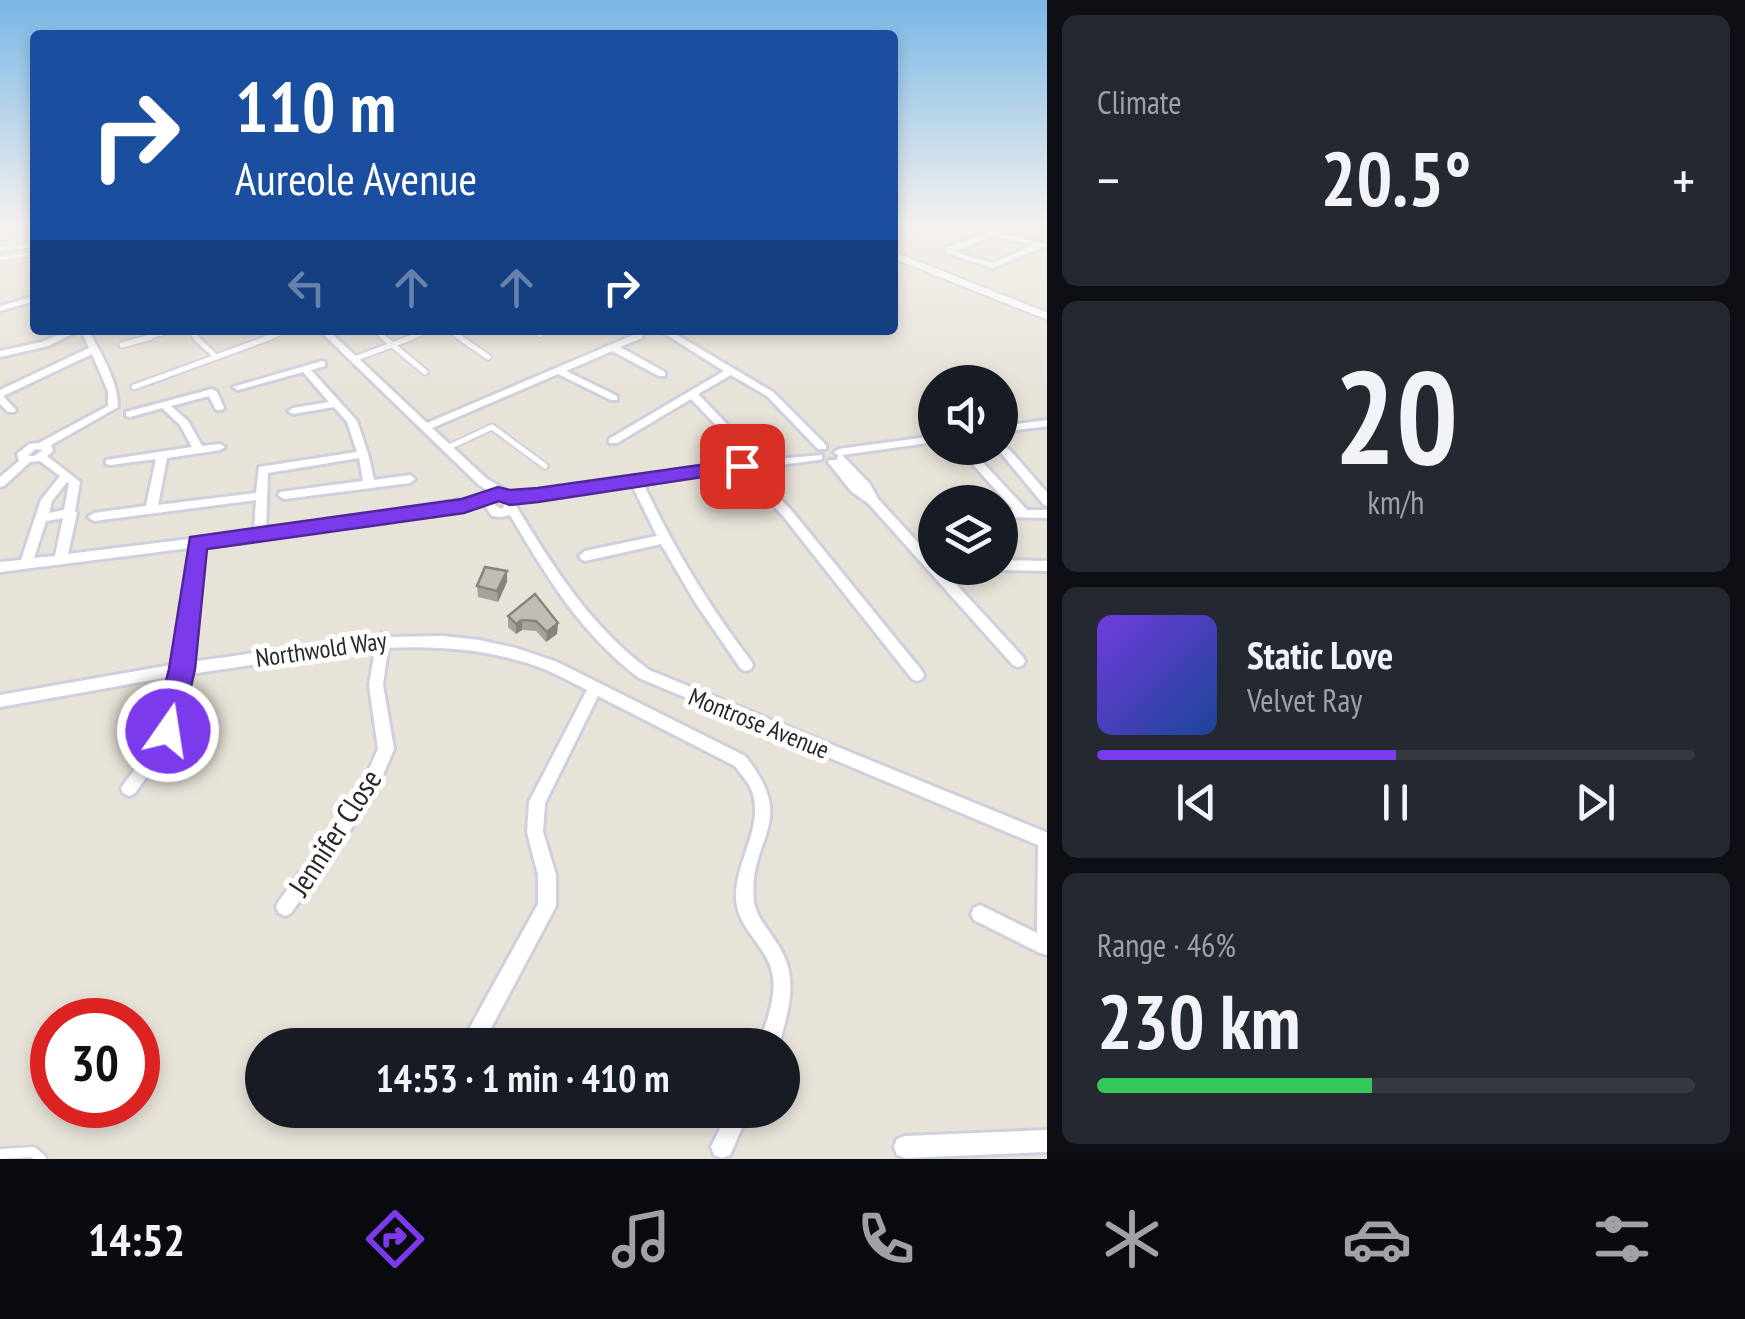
<!DOCTYPE html>
<html lang="en">
<head>
<meta charset="utf-8">
<style>
  :root { --surface:#171b24; --page:#242831; --text:#f1f3f6; --muted:#9ea1a6; --line:#363941; --accent:#7c3aed }
  body { margin:0; font-family:"PT Sans Narrow",sans-serif; background:var(--page); color:var(--text); height:100vh; display:flex; flex-direction:column; font-size:38px; white-space:nowrap }
  * { box-sizing:border-box; margin:0 }
  p { font-size:32px; color:var(--muted) }
  .icon { flex:none; width:55px; height:55px; fill:none; stroke:currentColor; stroke-width:2; stroke-linecap:round; stroke-linejoin:round }
  .map { position:relative; flex:1; overflow:hidden }
  .panel { display:flex; flex-direction:column; gap:15px; padding:15px; background:#0d0f14; width:698px }
  .panel>* { flex:none }
  .guide { position:absolute; left:30px; top:30px; width:868px; height:305px; border-radius:10px; box-shadow:0 5px 15px #0003; background:#1a4fa0; color:#fff; overflow:hidden }
  .buttons { position:absolute; left:918px; top:365px; display:grid; gap:20px }
  .buttons a { display:grid; place-items:center; width:100px; height:100px; border-radius:50%; background:var(--surface); box-shadow:0 5px 15px #0003; font-size:50px }
  .speed { position:absolute; left:30px; top:998px; display:flex; gap:20px; font-size:50px; font-weight:700; text-align:center }
  .speed>* { display:grid; place-content:center; width:130px; height:130px; border-radius:50%; background:var(--surface); box-shadow:0 5px 15px #0003; line-height:1 }
  .speed .limit { border:15px solid #d22; background:#fff; color:#111 }
  .pin { position:absolute; display:grid; place-items:center; width:85px; height:85px; color:#fff; margin:-42px; border-radius:20px; box-shadow:0 5px 15px #0006 }
  .me { position:absolute; width:110px; margin:-55px; rotate:13deg; stroke-linejoin:round; filter:drop-shadow(0 0 8px #0008) }
  .turn { display:flex; align-items:center; gap:35px; height:210px; padding:0 40px; font-size:45px }
  .turn .icon { width:130px; height:130px; stroke-width:2.5 }
  .turn b { display:block; font-size:70px; line-height:85px }
  .lanes { display:flex; align-items:center; height:95px; padding:0 40px; background:#0003; justify-content:center; gap:50px; direction:ltr }
  .lanes .off { opacity:.35 }
  .big { font-size:75px; font-weight:700; line-height:1.1 }
  .panel .card { flex:1; display:flex; flex-direction:column; justify-content:center; gap:15px; min-width:0; padding:0 35px; border-radius:15px; background:var(--page) }
  .panel .dial { align-items:center; gap:0 }
  .dial b { font-size:130px; line-height:1 }
  .song { display:flex; align-items:center; gap:30px }
  .cover { width:120px; height:120px; border-radius:15px; background:linear-gradient(135deg,hsl(260 70% 55%),hsl(220 70% 35%)) }
  .played { height:10px; border-radius:5px; background:linear-gradient(90deg,var(--accent) 50%,var(--line) 50%) }
  .keys { display:flex; justify-content:space-around; direction:ltr }
  .heat { display:flex; justify-content:space-between; align-items:center; font-size:55px; direction:ltr }
  .charge { height:15px; border-radius:8px; background:linear-gradient(90deg,#34c759 46%,var(--line) 0) }
  .trip { position:absolute; left:245px; top:1028px; width:555px; height:100px; border-radius:50px; background:var(--surface); box-shadow:0 5px 15px #0003; font-weight:700; line-height:100px; text-align:center }
  .menu { display:flex; height:160px; justify-content:space-around; align-items:center; background:#090b0e; color:var(--muted) }
  .menu .icon { width:70px; height:70px }
  .menu .on { color:var(--accent) }
  .menu b { font-size:45px; color:var(--text) }
  main { display:flex; flex:1; min-height:0 }
  .map>svg:first-child { display:block }
</style>
</head>
<body>
<main>
<div class="map">
<svg width="1048" height="1159" viewBox="0 0 1048 1159">
  <rect width="100%" height="100%" fill="#e8e3d9"/>
  <g fill="none" stroke-linecap="round" stroke-linejoin="round">
    <defs>
      <path id="service-far2" d="M0,230L35,227
        M0,249L35,245
        M0,258L35,254
        M188,330L198,339
        M449,330L462,339
        M533,330L540,335
        M378,333L386,339
        M142,339L174,330
        M264,339L287,331
        M406,339L431,330"/>
      <path id="service-far1" d="M195,337L216,357
        M383,337L425,372
        M459,337L488,357
        M122,345L151,337
        M354,359L413,337
        M134,387L271,337
        M447,448L492,427L545,466"/>
      <path id="service" d="M0,1154L33,1152L41,1159"/>
      <path id="minor" d="M1041,225H1048V230Z
        M992,232L1043,243L1047,245L993,268L946,253L947,247ZM992,236L1034,245L993,263L954,252Z
        M35,296V301L0,311V306Z
        M69,330H80L48,346L0,357V351L42,342Z
        M81,330H89C100,354 118,379 118,407L51,445L53,451L47,456L80,482L75,511L77,513L68,554L254,531L256,500L94,521L88,517L94,513L146,506L156,459L110,465L106,464V460L192,447L180,425L162,408L130,417L126,416V412L212,389L217,392L224,408L222,410H216L209,396L171,406L188,421L202,446L220,444L225,447L220,450L167,458L158,505L256,493L259,467L357,452L347,422L334,407L293,414L288,411L293,408L329,402L303,372L238,390L233,387L322,361L325,362V366L311,370L357,421L368,454L374,480L410,475L415,479L410,483L284,499L278,495L280,492L363,481L359,458L268,473L266,530L486,496L490,492L479,485L319,330H328L427,423L636,334H642V338L620,347L665,372V376H659L612,351L566,371L617,396V400H611L558,374L432,428L487,479L511,493L742,462L822,455V459L818,460L751,469L791,510L922,671L924,675L922,679L917,681L912,679L783,516L740,471L643,483C673,547 708,605 751,661L753,665L751,669L746,671L741,669L695,602L661,544L585,561L581,559L579,556L585,551L657,536L632,485L516,500V506C554,568 589,625 649,670L1048,833V955L1040,953L974,920L971,914L974,908L980,905L1037,933L1038,845L639,678C580,633 547,577 510,515L501,517L492,516L484,505L203,546L191,662L332,642L377,637L383,633L389,637L443,636L479,640L516,648L557,662L745,756C800,824 747,837 754,901C756,917 768,929 776,942C800,976 789,1008 779,1045H759C766,1022 779,993 771,968C763,943 738,928 736,899C734,862 769,820 749,785C745,778 739,772 735,766L598,696L545,803L543,832L556,875V906L482,1045H468L465,1038L468,1031L538,904V875L527,832L529,802L587,690C573,683 559,675 544,669C495,650 441,645 388,648L383,685L394,749L373,798L291,913L285,916L279,913L276,907L279,901L361,788L378,749L369,685L375,649L332,653L190,674L178,724L167,749L135,793L129,796L123,793L121,788L156,740L163,724L175,676L0,707V695L177,664L190,548L0,572V562L21,560L41,500L60,476L40,461L30,462L4,486L0,487V477L19,461L17,454L29,444L39,443L108,406V391L92,354L3,396L16,410L14,412H8L0,404V390L89,348ZM35,449L43,450L34,456H28ZM67,482L69,483L64,510L49,513L52,501ZM498,497L503,498L504,507L501,509L495,505ZM63,518L55,556L34,558L46,521Z
        M659,330H669L773,392L826,445V449H818L767,396L731,375L698,394L749,447V451H741L691,399L617,443H609V439L724,371Z
        M1048,420V426L1000,432V426Z
        M935,436V442L842,455L870,484L878,499L935,561V568H941L1023,657L1025,661L1023,665L1018,667L1013,665L869,504L851,491L828,462L829,460H837L838,455L834,452L839,449Z
        M1005,448L1009,449L1048,494V506L1044,505L1001,453V449Z
        M972,454L976,455L1027,510H1048V518L1000,517V509H1013L968,459V455Z
        M1000,560L1048,561V571L1000,570L995,568H1000Z
        M729,1110H750L730,1155L722,1158L714,1155L711,1147Z
        M1048,1130V1152L905,1158L897,1155L894,1147L897,1139L905,1136Z"/>
      <path id="secondary" d="M892,251L1048,313V320L892,258Z"/>
    </defs>
    <!-- service-far2 casing -->
    <use href="#service-far2" stroke="#cfd0de" stroke-width="6"/>
    <!-- service-far1 casing -->
    <use href="#service-far1" stroke="#cfd0de" stroke-width="9"/>
    <!-- service casing -->
    <use href="#service" stroke="#cfd0de" stroke-width="15"/>
    <!-- minor casing -->
    <use href="#minor" stroke="#cfd0de" stroke-width="6"/>
    <!-- secondary casing -->
    <use href="#secondary" stroke="#cfd0de" stroke-width="4"/>
    <!-- service-far2 -->
    <use href="#service-far2" stroke="#fff" stroke-width="4"/>
    <!-- service-far1 -->
    <use href="#service-far1" stroke="#fff" stroke-width="5"/>
    <!-- service -->
    <use href="#service" stroke="#fff" stroke-width="10"/>
    <!-- minor -->
    <use href="#minor" fill="#fff" fill-rule="evenodd"/>
    <!-- secondary -->
    <use href="#secondary" fill="#fff" fill-rule="evenodd"/>
  </g>
  <!-- wall -->
  <path fill="#a5a39d" d="M507,582L498,602L478,597L477,586Z
    M508,616L558,623L557,634L546,642L536,631L522,630L516,634L508,627Z"/>
  <!-- shaded-wall -->
  <path fill="#86847f" d="M507,571V582L498,602L497,591Z
    M522,620V630L516,634V624Z
    M558,623L557,634L546,642L547,632Z"/>
  <!-- building -->
  <path fill="#c0bdb6" stroke="#86847f" stroke-width="2.5" d="M485,567L507,571L497,591L477,586Z
    M535,594L558,623L547,632L536,621L522,620L516,624L508,616Z"/>
  <!-- sky -->
  <linearGradient id="sky" x2="0" y2="1"><stop stop-color="#79b6e6"/><stop offset="0.58" stop-color="#f5f2ee"/><stop offset="1" stop-color="#f5f2ee" stop-opacity="0"/></linearGradient>
  <rect width="1048" height="387" fill="url(#sky)"/>
  <!-- route -->
  <path fill="#7c3aed" stroke="#51269a" stroke-width="2.5" d="M742,459L749,461V470L538,502L510,505L499,501L464,513L207,549L195,669L181,731L177,740L168,744L158,740L154,731L169,669L190,537L462,499L498,487L510,490L538,488Z"/>
  <g text-anchor="middle" dominant-baseline="central" stroke-width="10" stroke-linejoin="round" paint-order="stroke">
    <!-- street labels -->
    <g font-size="25" fill="#272727" stroke="#fff">
      <text transform="translate(321 649) rotate(-8)">Northwold Way</text>
      <text transform="translate(759 723) rotate(22)">Montrose Avenue</text>
    </g>
    <!-- near-street labels -->
    <g font-size="30" fill="#272727" stroke="#fff">
      <text transform="translate(334 832) rotate(-57)">Jennifer Close</text>
    </g>
  </g>
</svg>
<div class="buttons">
<a><svg class="icon" aria-label="sound" viewBox="0 0 24 24"><path d="M4 9h4l5-4v14l-5-4H4zM17 9q2 3 0 6"/></svg></a>
<a><svg class="icon" aria-label="layers" viewBox="0 0 24 24"><path d="M12 4l9 5-9 5-9-5zM3 14l9 5 9-5"/></svg></a>
</div>
<div class="speed"><div class="limit">30</div></div>
<div class="pin" style="left:742px;top:466px;background:#d93025"><svg class="icon" aria-label="arrive" viewBox="0 0 24 24"><path d="M6 21V4h12l-3 4 3 4H6"/></svg></div>
<svg class="me" style="left:168px;top:731px" viewBox="-20 -20 40 40"><circle r="17" fill="#7c3aed" stroke="#fff" stroke-width="3"/><path d="M0-11L8 9 0 5-8 9z" fill="#fff"/></svg>
<div class="trip">14:53 · 1 min · 410 m</div>
<div class="guide">
<div class="turn"><svg class="icon" aria-label="right" viewBox="0 0 24 24"><path d="M7 20v-9h11M14 6l5 5-5 5"/></svg><div><b>110 m</b>Aureole Avenue</div></div>
<div class="lanes"><svg class="icon off" aria-label="left" viewBox="0 0 24 24"><path d="M17 20v-9H6M10 6l-5 5 5 5"/></svg><svg class="icon off" aria-label="ahead" viewBox="0 0 24 24"><path d="M12 20V5M6 11l6-6 6 6"/></svg><svg class="icon off" aria-label="ahead" viewBox="0 0 24 24"><path d="M12 20V5M6 11l6-6 6 6"/></svg><svg class="icon" aria-label="right" viewBox="0 0 24 24"><path d="M7 20v-9h11M14 6l5 5-5 5"/></svg></div>
</div>
</div>
<section class="panel">
<div class="card"><p>Climate</p>
<div class="heat"><a>−</a><b class="big">20.5°</b><a>+</a></div>
</div>
<div class="card dial"><b>20</b><p>km/h</p></div>
<div class="card">
<div class="song"><i class="cover"></i><div><b>Static Love</b><p>Velvet Ray</p></div></div>
<div class="played"></div>
<div class="keys"><svg class="icon" aria-label="previous" viewBox="0 0 24 24"><path d="M18 5L8 12l10 7zM5 5v14"/></svg><svg class="icon" aria-label="pause" viewBox="0 0 24 24"><path d="M8 5v14M16 5v14"/></svg><svg class="icon" aria-label="next" viewBox="0 0 24 24"><path d="M6 5l10 7-10 7zM19 5v14"/></svg></div>
</div>
<div class="card"><p>Range · 46%</p><b class="big">230 km</b><div class="charge"></div></div>
</section>
</main>
<nav class="menu">
<b>14:52</b>
<svg class="icon on" aria-label="directions" viewBox="0 0 24 24"><path d="M12 3l9 9-9 9-9-9zM9 14v-3h6M13 9l2 2-2 2"/></svg>
<svg class="icon" aria-label="music" viewBox="0 0 24 24"><path d="M9 18V5l10-2v13"/><circle cx="6" cy="18" r="3"/><circle cx="16" cy="16" r="3"/></svg>
<svg class="icon" aria-label="phone" viewBox="0 0 24 24"><path d="M5 4h4l2 5-3 2q2 4 5 5l2-3 5 2v4C11 20 4 13 5 4z"/></svg>
<svg class="icon" aria-label="climate" viewBox="0 0 24 24"><path d="M12 3v18M4 7l16 10M4 17L20 7"/></svg>
<svg class="icon" aria-label="car" viewBox="0 0 24 24"><path d="M5 17H2v-5l4-1 3-4h7l3 4 3 1v5h-3M9 17h6M6 11h13"/><circle cx="7" cy="17" r="2"/><circle cx="17" cy="17" r="2"/></svg>
<svg class="icon" aria-label="filters" viewBox="0 0 24 24"><path d="M4 7h16M4 17h16"/><circle cx="9" cy="7" r="2"/><circle cx="15" cy="17" r="2"/></svg>
</nav>
</body>
</html>
